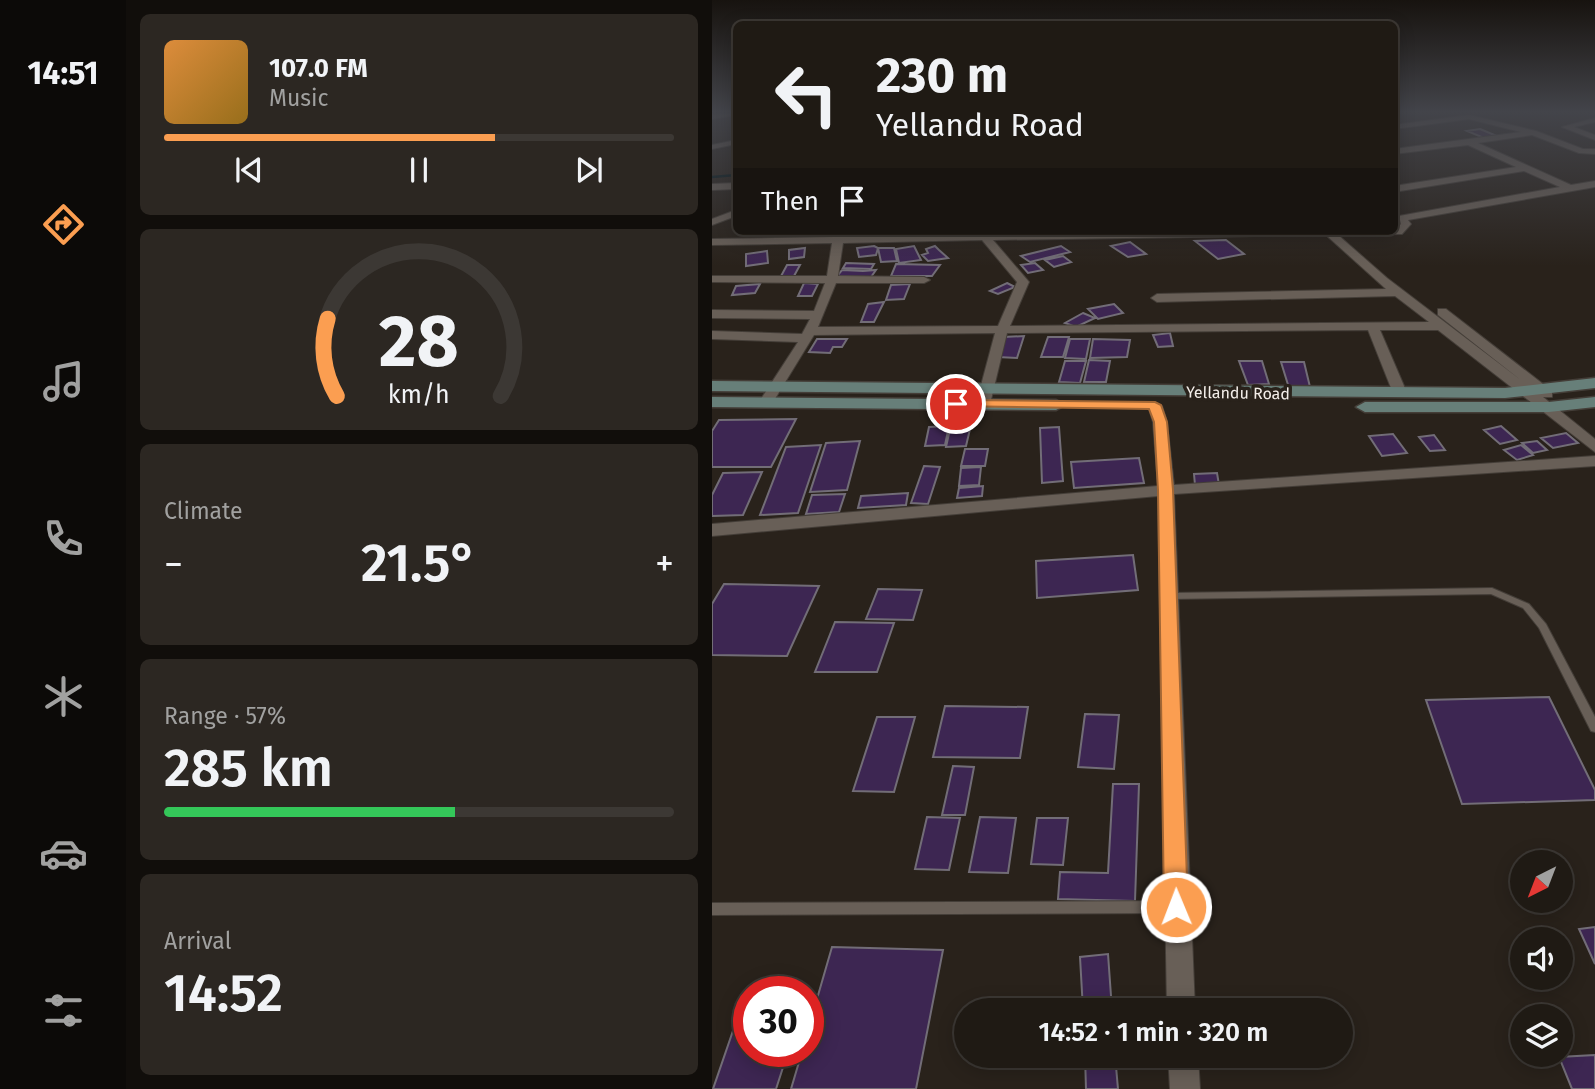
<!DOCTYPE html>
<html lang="en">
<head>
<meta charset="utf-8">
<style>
  :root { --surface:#1f1a14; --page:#2c2722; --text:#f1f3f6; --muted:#a1a1a0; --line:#3c3834; --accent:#fb9e51 }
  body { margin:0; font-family:"Fira Sans",sans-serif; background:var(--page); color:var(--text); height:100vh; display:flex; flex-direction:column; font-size:26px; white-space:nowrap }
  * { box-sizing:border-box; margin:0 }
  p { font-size:23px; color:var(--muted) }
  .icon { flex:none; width:38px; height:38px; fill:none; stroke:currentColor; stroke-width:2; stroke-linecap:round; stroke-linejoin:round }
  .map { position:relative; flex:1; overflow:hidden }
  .details { display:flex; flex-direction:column; gap:14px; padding:14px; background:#110e0b; width:586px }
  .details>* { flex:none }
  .guide { position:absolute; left:21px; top:21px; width:665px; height:214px; border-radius:10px; box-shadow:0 4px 18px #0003,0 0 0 2px var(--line); background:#1f1a14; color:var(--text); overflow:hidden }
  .needle { width:46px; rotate:222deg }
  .fabs { position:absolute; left:798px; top:850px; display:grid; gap:14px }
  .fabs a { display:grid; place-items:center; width:63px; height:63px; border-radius:50%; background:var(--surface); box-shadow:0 4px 18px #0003,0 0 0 2px var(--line); font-size:35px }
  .speed { position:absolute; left:21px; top:976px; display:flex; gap:14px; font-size:35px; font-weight:700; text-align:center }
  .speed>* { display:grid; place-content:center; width:91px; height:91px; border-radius:50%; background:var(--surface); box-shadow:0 4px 18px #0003,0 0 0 2px var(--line); line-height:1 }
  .speed .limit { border:10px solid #d22; background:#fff; color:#111 }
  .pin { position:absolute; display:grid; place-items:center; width:60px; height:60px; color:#fff; margin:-30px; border:4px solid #fff; border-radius:50%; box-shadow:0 2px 7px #0007 }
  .me { position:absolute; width:77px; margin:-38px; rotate:359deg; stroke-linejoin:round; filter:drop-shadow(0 0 5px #0008) }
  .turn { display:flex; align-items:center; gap:24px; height:147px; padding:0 28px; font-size:32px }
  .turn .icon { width:91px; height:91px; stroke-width:2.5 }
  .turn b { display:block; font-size:49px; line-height:60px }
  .then { display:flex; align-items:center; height:66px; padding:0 28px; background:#0003; gap:14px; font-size:26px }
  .big { font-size:52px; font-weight:600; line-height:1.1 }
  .details .tile { flex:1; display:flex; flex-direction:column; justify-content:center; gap:10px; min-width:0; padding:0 24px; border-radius:10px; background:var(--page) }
  .details .dial { align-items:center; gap:0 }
  .dial svg { height:182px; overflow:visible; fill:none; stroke:var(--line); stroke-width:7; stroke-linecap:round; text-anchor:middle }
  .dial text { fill:var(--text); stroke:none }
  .song { display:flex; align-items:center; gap:21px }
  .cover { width:84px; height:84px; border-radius:10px; background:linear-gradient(135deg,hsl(30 70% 55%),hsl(40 70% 35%)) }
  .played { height:7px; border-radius:4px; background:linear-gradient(90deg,var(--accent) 65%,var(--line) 65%) }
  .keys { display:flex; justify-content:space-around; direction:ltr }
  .heat { display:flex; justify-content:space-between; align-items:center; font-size:38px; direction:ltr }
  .charge { height:10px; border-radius:5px; background:linear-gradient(90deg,#34c759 57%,var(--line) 0) }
  .trip { position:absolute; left:242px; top:998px; width:399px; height:70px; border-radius:35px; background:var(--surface); box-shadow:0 4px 18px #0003,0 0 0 2px var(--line); font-weight:600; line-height:70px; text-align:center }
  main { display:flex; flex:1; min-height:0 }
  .tab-bar { display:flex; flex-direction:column; width:126px; justify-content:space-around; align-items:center; background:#0c0a08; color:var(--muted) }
  .tab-bar .icon { width:49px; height:49px }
  .tab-bar .current { color:var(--accent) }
  .tab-bar b { font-size:32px; color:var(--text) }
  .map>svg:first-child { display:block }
</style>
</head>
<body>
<main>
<nav class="tab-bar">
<b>14:51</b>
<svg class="icon current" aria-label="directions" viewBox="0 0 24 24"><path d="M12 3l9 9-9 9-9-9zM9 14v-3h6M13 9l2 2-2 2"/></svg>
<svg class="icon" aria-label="music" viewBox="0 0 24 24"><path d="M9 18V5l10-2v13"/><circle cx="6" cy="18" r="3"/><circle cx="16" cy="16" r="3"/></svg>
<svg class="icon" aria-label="phone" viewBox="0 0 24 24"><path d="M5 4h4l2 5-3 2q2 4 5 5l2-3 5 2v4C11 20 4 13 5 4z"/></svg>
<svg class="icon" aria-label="climate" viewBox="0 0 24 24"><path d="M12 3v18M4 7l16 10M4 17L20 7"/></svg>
<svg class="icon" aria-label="car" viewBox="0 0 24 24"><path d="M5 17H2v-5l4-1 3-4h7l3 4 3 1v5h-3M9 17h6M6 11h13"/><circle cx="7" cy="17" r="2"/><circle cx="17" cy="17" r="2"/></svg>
<svg class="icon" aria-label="filters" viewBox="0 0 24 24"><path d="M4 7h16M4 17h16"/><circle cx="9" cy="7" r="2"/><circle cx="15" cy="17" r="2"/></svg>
</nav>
<section class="details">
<div class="tile">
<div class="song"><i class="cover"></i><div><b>107.0 FM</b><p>Music</p></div></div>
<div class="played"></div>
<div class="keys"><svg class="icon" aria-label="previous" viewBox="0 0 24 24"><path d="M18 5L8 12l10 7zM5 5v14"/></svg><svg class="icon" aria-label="pause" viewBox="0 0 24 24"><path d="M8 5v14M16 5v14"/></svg><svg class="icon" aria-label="next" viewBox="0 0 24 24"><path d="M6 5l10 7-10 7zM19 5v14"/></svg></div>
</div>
<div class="tile dial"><svg viewBox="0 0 100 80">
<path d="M14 69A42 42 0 1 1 86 69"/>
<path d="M14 69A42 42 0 0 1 10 35" stroke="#fb9e51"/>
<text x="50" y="56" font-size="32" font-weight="700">28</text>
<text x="50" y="72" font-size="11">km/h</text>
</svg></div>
<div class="tile"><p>Climate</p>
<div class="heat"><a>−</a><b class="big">21.5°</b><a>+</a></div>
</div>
<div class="tile"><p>Range · 57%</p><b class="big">285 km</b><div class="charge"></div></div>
<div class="tile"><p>Arrival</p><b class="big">14:52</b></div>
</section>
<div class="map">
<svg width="883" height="1089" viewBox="0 0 883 1089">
  <rect width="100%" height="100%" fill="#29221b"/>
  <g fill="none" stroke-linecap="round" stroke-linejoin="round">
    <!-- stream -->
    <path stroke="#00151a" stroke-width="2.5" d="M0,177L24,175"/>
  </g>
  <!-- building -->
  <path fill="#3d2652" stroke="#726d77" stroke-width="2" d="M768,129L785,136L772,138L755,131Z
    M514,240L532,254L506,259L483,241Z
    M418,242L434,254L416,257L399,246Z
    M162,246L166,248L164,255L147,257L145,248Z
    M202,246L209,260L187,263L184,249Z
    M223,246L227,250L236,258L216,261L210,255L216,253L214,249Z
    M349,246L358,252L318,262L309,256Z
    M93,248L92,257L77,259V250Z
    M166,248H182L185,261L169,262Z
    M55,251L56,263L34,266V254Z
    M351,256L359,262L342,267L333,260Z
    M134,263L162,264L159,269L131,268Z
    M323,263L331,270L316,273L309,265Z
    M184,264L228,265L220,276H179Z
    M75,265H88L82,276L68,278Z
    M130,270L151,271L164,270L159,277L125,276Z
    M92,283L106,284L100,296H86Z
    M295,283L303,287L286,294L278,291Z
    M48,284L43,293L20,295L24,286Z
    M198,284L192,299L174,300L179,285Z
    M172,302L162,322H149L156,304Z
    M402,304L411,313L386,319L376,309Z
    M371,313L383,318L364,327L353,323Z
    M458,333L461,346L446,347L441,335Z
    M312,336L305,358L286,357L291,337Z
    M336,337H357L351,357H329Z
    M105,339H135L130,347H121L118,353L97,352Z
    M358,339H378L374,359L353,358Z
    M381,339L418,340L415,357L378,358Z
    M377,360L398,361L394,382H372Z
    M353,361H374L368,383L347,382Z
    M527,361H550L557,384L536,385Z
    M569,362H592L598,387L577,388Z
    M84,419L59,467H0V431L7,420Z
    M237,426L233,445L213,446L217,427Z
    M789,426L805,440L788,444L772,430Z
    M347,427L351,481L330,483L328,428Z
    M238,429H258L254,446L234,447Z
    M854,433L866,443L841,448L829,438Z
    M681,434L695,453L670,456L657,436Z
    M722,435L733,450L718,451L707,437Z
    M148,441L135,490L98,492L114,443Z
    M825,441L835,450L821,453L810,443Z
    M109,445L86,513L48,515L74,447Z
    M809,445L821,455L805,460L792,450Z
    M253,449H276L273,466H249Z
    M427,458L432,483L362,488L359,462Z
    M212,466L228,467L216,504L199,503Z
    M269,467L267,485L247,486L249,468Z
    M50,472L31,515L0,516V495L11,473Z
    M505,473L507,485H483L482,474Z
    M271,486L270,496L245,498L247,488Z
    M196,493L194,505L146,508L149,496Z
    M133,494L127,512L94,514L100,495Z
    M421,555L426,590L325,598L324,561Z
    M12,584L107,586L75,656L0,655V604Z
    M166,589L210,590L201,620L154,619Z
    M123,622L182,623L165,672H103Z
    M837,697L883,790V800L750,804L714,700Z
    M233,706L316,707L308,758L221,757Z
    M373,714L407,715L402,769L366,767Z
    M165,717H203L182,792L141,791Z
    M241,766L262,767L253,815H230Z
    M401,784H427L423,901L346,899L348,872L396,873Z
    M215,817L248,818L237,870L203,869Z
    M268,817L304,818L296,873L257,872Z
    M325,818H356L351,865L319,864Z
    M883,927V964L867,929Z
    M120,947L231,950L204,1089H79L90,1052H96V1030Z
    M396,954L400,1010H371L368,957Z
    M24,1022H37V1052H76L64,1089H1Z
    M373,1055H403L406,1089H374Z
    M883,1055V1089H860L847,1057Z"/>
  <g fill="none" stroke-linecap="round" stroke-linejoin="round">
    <defs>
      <path id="lane" d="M780,588L817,604L834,624L883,717V732L879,731L827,628L811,608L779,594L456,599L453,598L451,596L453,594L456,593Z
        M462,901L467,903L468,907L467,911L462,913L0,915V903Z"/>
      <path id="street" d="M24,113L22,115L0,119V115Z
        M757,115L824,131L871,149H883V154L867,153L820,135L766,143L859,185L883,181V187L696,220L699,224L690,234L626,235L675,278L810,381L726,315V309H734L840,391V397H831L883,439V452L726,330H668L695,393L688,397L681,393L656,330L295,333L278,404L271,408L264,404L283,333L102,335L61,402L54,406L47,402L86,342L0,339V331L90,334L98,319L0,318V310L102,311L113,283L0,282V276H115L120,243L0,245V239L121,237L122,231H130L131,236L682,231L689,224L687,216L848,187L812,171L682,192V186L804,167L756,145L682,154V149L809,132L757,119L682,129V125ZM614,235L674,289L445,294L439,298L445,302L683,296L717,322L298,326L317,282L281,240ZM270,240L305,282L286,326L106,327L124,283H212L218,280L212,277L126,276L131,243Z
        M883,118V122L862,127L883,135V140L850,127Z
        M24,140V144L0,149V145Z
        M24,183V189L0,190V184Z
        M24,210V216L0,225V219Z
        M443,402L450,406L455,422L462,485L883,456V466L462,494L483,1010H455L446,496L0,536V524L446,486L441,422L436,406Z
        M456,1055H486L488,1089H458Z"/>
      <path id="secondary" d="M883,378V388L793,398L0,391V381L793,388Z
        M0,397L344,400L353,405L344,410L0,407Z
        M883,397V407L837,412H653L644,407L653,402H837Z"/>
    </defs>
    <!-- lane casing -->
    <use href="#lane" stroke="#443e38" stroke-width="2"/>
    <!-- street casing -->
    <use href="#street" stroke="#443e38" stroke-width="2"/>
    <!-- secondary casing -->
    <use href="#secondary" stroke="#443e38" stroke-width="3"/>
    <!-- lane -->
    <use href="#lane" fill="#685f57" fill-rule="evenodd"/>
    <!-- street -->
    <use href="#street" fill="#685f57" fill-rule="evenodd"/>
    <!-- secondary -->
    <use href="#secondary" fill="#677f79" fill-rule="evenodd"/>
  </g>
  <!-- sky -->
  <linearGradient id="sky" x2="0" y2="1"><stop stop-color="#17130f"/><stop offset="0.42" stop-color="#43444a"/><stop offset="1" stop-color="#43444a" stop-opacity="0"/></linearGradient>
  <rect width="883" height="266" fill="url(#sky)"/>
  <!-- route -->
  <path fill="#fb9e51" stroke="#a36735" stroke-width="2" d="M244,400L443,402L449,405L455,422L461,490L476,907L472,915L464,919L455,915L452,907L446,490L442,422L437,409L239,406V401Z"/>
  <g text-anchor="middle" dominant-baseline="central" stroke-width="7" stroke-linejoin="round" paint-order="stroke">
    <!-- far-street labels -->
    <g font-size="16" fill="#f3eee9" stroke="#29221b">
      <text transform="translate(526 393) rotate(1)">Yellandu Road</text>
    </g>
  </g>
</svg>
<div class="fabs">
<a><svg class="needle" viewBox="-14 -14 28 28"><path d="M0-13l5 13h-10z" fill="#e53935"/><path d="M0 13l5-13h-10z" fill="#a1a1a0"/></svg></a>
<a><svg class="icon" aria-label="sound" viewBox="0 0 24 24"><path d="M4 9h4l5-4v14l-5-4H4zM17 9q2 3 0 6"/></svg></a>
<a><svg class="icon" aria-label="layers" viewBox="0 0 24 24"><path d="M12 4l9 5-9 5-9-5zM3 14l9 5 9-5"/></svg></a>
</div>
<div class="speed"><div class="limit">30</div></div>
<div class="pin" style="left:244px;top:404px;background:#d93025"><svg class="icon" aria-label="arrive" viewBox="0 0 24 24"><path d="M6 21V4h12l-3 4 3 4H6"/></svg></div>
<svg class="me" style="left:464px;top:907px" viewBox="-20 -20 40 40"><circle r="17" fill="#fb9e51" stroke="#fff" stroke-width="3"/><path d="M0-11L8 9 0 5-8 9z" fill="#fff"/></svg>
<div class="trip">14:52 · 1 min · 320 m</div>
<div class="guide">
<div class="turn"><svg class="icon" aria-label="left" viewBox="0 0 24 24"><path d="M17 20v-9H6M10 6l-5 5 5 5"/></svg><div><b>230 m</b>Yellandu Road</div></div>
<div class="then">Then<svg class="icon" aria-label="arrive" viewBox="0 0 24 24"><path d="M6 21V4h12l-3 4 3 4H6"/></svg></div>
</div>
</div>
</main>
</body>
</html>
